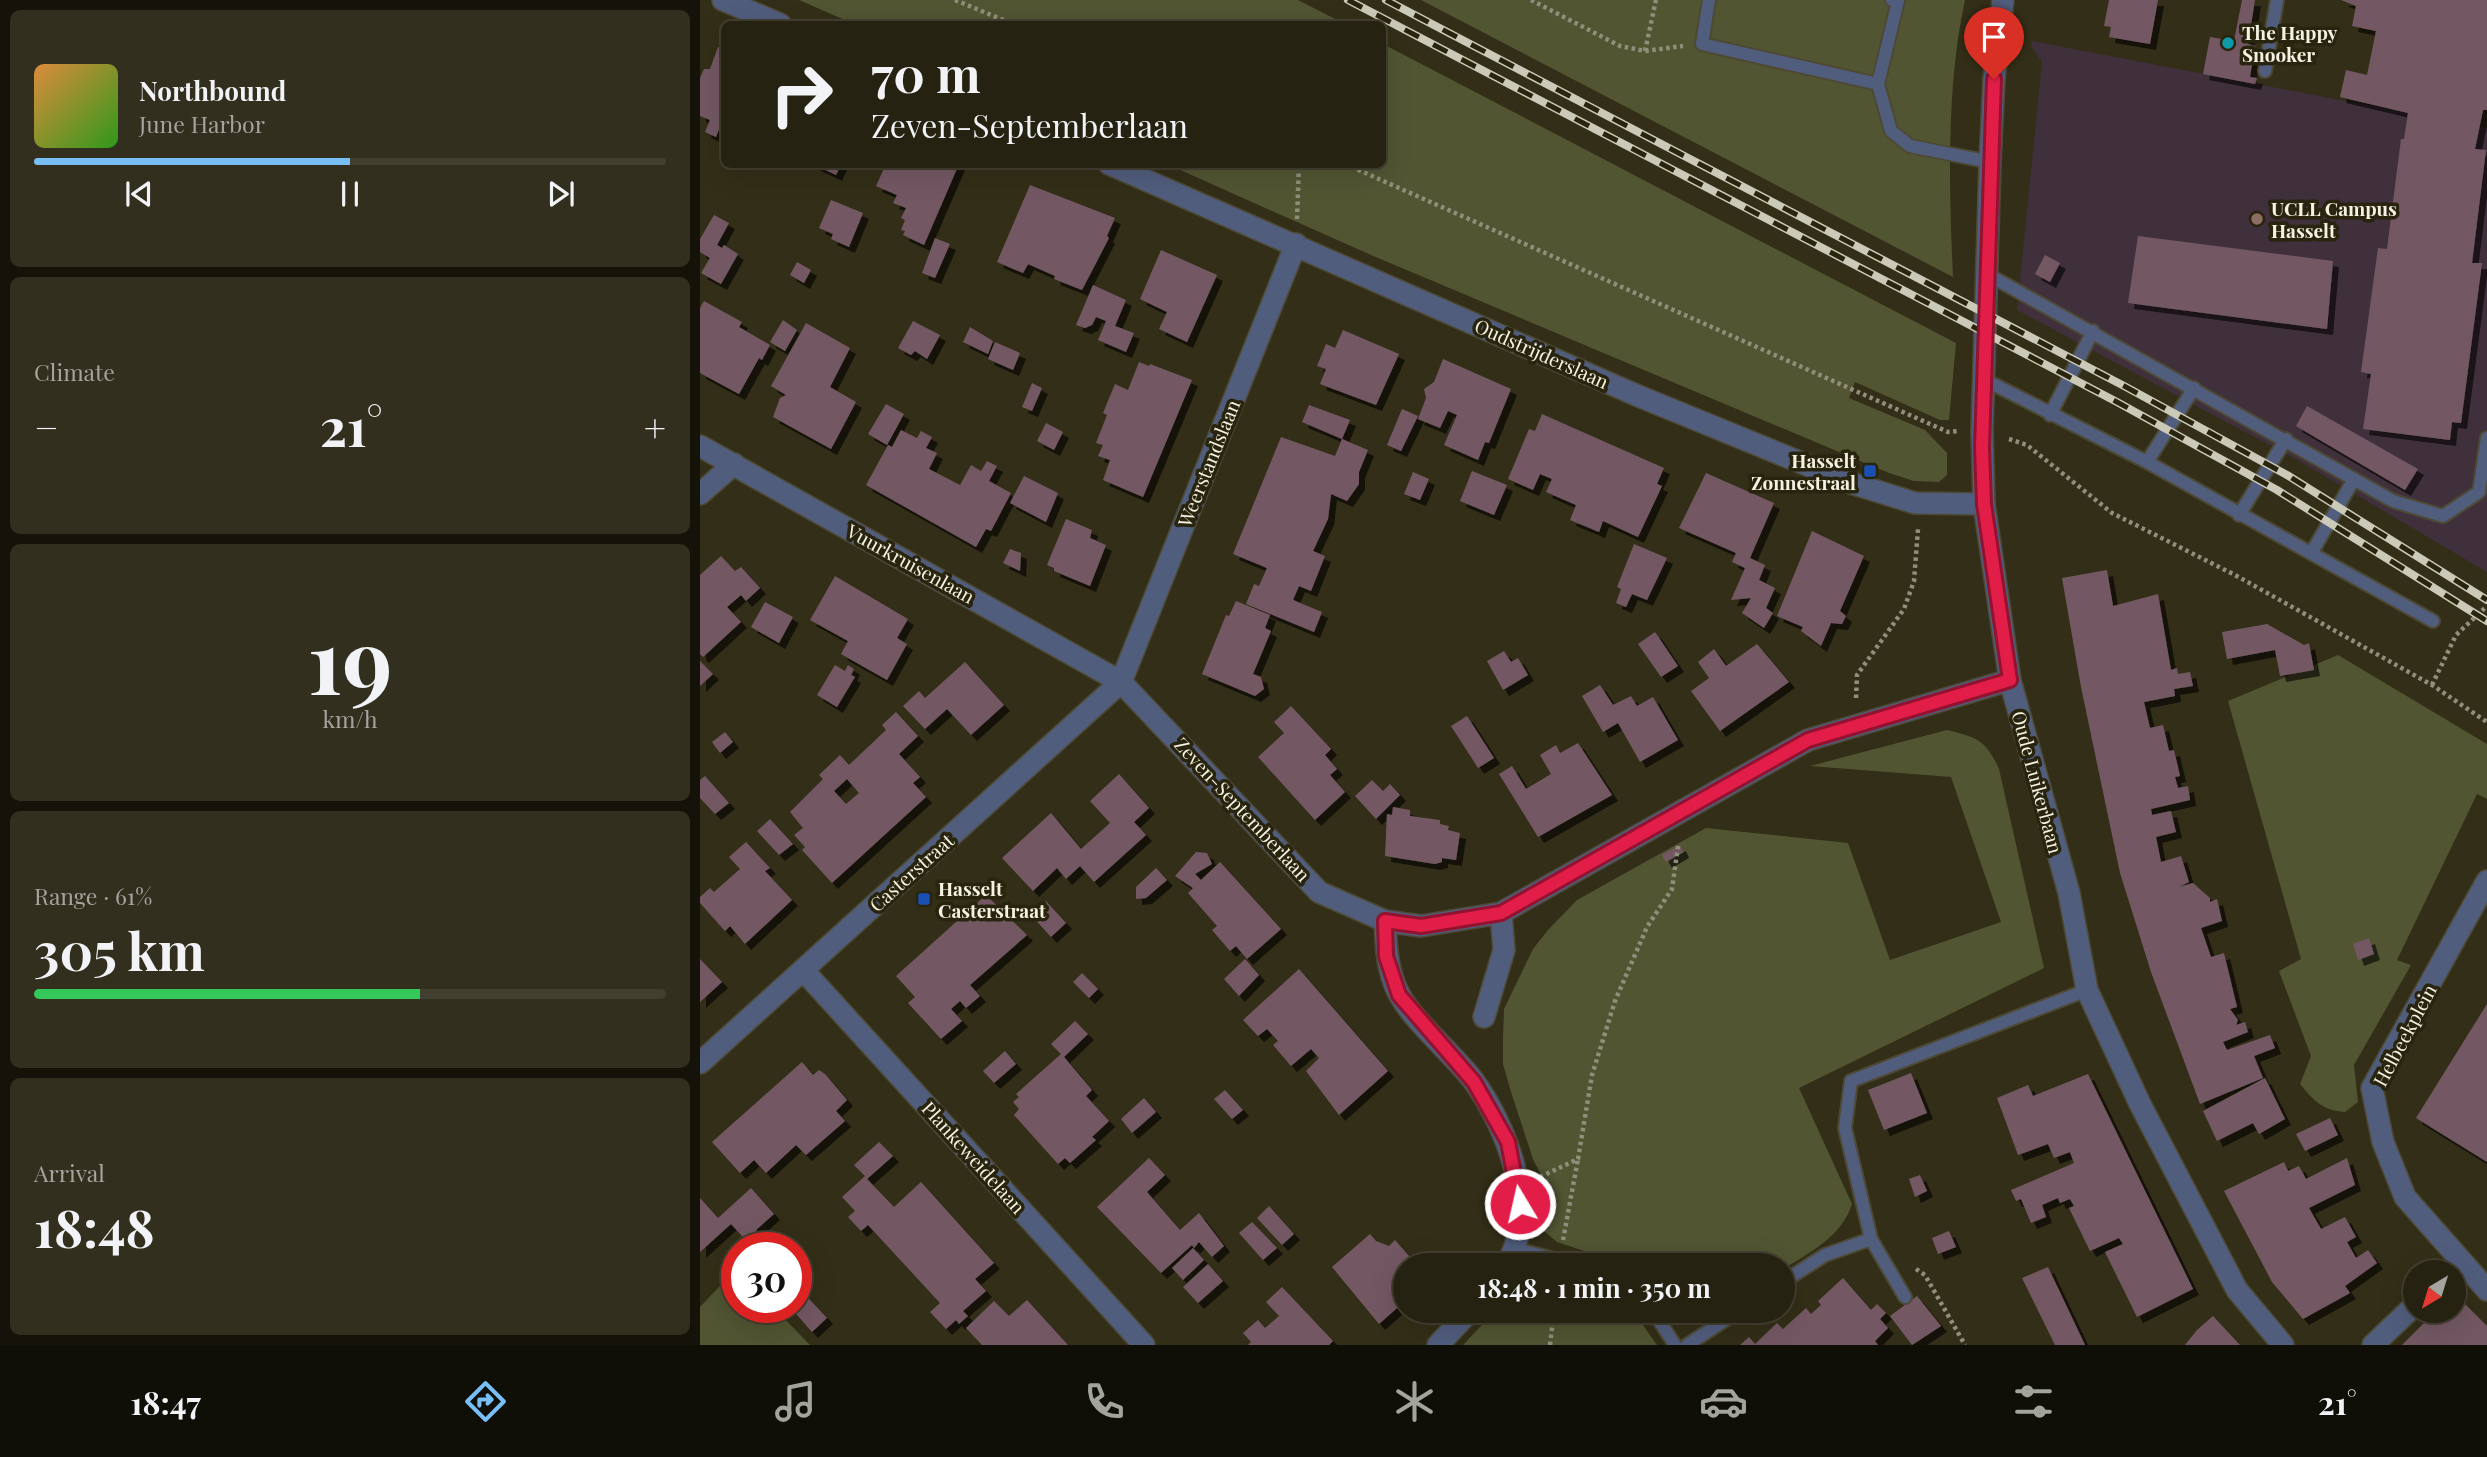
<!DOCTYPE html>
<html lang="en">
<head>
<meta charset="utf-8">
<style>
  :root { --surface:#262211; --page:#322f1f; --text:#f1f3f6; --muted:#a4a49f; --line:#423f31; --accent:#78bff7 }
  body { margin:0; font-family:"Playfair Display",serif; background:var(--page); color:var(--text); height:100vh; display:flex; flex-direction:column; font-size:26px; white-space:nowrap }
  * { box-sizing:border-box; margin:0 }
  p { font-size:23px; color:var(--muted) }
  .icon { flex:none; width:38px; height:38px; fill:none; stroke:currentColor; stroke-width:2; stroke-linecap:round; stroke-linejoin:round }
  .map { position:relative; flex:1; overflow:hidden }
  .sheet { display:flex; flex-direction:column; gap:10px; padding:10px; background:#151309; width:700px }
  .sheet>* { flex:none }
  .hud { position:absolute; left:21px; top:21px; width:665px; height:147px; border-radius:10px; box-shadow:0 7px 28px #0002,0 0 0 2px var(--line); background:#262211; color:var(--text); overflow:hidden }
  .needle { width:46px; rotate:218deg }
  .controls { position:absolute; left:1703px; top:1260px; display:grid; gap:14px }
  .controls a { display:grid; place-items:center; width:63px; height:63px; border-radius:50%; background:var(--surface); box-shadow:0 7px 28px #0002,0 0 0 2px var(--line); font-size:35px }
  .speed { position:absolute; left:21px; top:1232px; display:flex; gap:14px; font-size:35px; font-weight:700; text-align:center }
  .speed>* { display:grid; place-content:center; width:91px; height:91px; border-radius:50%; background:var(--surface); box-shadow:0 7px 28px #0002,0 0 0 2px var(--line); line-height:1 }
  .speed .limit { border:10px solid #d22; background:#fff; color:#111 }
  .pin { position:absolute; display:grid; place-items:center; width:60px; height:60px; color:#fff; margin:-72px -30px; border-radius:50% 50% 50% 0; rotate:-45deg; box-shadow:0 0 7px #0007 }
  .pin .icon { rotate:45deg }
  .me { position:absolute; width:77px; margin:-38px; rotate:351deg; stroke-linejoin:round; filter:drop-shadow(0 0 5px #0008) }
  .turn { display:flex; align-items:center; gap:24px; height:147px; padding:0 35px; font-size:32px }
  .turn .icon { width:91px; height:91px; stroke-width:2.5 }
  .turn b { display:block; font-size:49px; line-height:60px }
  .big { font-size:52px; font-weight:700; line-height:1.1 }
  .sheet .tile { flex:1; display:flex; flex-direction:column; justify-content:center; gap:10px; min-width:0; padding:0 24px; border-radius:10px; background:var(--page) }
  .sheet .dial { align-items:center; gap:0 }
  .dial b { font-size:91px; line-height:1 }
  .song { display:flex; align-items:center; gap:21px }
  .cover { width:84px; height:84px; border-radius:10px; background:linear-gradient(135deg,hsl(30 70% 55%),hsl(110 70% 35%)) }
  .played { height:7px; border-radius:4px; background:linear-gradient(90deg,var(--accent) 50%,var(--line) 50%) }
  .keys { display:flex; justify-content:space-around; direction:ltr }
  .heat { display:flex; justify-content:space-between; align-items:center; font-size:38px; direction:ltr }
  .charge { height:10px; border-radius:5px; background:linear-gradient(90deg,#34c759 61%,var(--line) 0) }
  .trip { position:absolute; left:693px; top:1253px; width:402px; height:70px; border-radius:35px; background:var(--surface); box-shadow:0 7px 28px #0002,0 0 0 2px var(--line); font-weight:700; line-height:70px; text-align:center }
  .tab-bar { display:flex; height:112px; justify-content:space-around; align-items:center; background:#0f0e07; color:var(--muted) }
  .tab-bar .icon { width:49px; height:49px }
  .tab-bar .current { color:var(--accent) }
  .tab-bar b { font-size:32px; color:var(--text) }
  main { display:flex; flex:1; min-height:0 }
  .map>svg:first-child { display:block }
</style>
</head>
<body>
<main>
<section class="sheet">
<div class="tile">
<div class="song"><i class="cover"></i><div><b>Northbound</b><p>June Harbor</p></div></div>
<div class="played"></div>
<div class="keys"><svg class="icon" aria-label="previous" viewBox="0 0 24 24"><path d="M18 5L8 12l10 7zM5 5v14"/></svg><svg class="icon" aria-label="pause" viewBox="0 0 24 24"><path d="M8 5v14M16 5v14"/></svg><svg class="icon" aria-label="next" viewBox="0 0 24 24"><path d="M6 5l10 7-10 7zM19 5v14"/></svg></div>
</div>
<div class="tile"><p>Climate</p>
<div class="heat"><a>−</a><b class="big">21°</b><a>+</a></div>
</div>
<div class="tile dial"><b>19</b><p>km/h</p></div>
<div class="tile"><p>Range · 61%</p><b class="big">305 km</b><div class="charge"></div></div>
<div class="tile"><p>Arrival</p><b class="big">18:48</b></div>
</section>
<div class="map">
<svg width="1787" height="1345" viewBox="0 0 1787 1345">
  <defs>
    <filter id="shadow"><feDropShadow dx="6" dy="6" stdDeviation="0" flood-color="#0009"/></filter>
  </defs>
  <rect width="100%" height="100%" fill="#322e17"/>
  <!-- education -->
  <path fill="#40303b" d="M1332,41L1787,128V572L1599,461L1317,310L1342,62L1331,46Z"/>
  <!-- green -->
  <path fill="#525532" d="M99,0H598L645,24H154Z
    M721,0H1265C1246,86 1249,190 1253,277Z
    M683,44L1256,343L1249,420H1240L1155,382L1149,398L1225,430L1247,453V475L1239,482L1214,481L1189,473L671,255L469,165L682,164Z
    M1638,655L1787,744V799L1777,794L1697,960L1711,965L1654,1065L1658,1102L1645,1112C1622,1110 1614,1101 1600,1084L1611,1056L1579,971L1601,959L1528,701Z
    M1247,730C1278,738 1285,739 1299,769L1344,968L1099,1088L1152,1204C1142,1236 1111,1252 1083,1269V1265H927L857,1242L844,1231L847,1188L833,1159L811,1092L803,1064V1040L804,1009L833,949L848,930L877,900L1006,828L1148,843L1190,960L1301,922L1251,777L1110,766Z
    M36,1269L37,1307H73L110,1345H0V1307Z
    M795,1311H933L957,1345H763Z
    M975,1311H1013L995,1322L983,1320Z"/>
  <!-- building -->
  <path fill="#735964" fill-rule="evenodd" filter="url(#shadow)" d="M1409,0H1458L1450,44L1409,37L1411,27L1404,26Z
    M1542,0H1555L1548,44L1555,46L1550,77L1557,78L1555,84L1503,74L1510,37L1534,41Z
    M1641,0H1787V110H1783L1775,149L1786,150L1772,263H1782L1761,423L1752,422L1750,440L1663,429L1671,374L1661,372L1678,248L1687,249L1701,139H1704L1708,113L1640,97L1646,70L1667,75L1676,31L1652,26L1656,6Z
    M18,47L24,50V116L16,137L5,132L10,120L0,116V78L4,69H10Z
    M113,164H141L136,175Z
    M186,164H259L224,245L203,235L205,231L201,230L205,220L201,218L206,208L193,203L197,195L176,186Z
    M330,185L415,218L407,236L409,238L382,290L354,279L355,276L328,264L330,261L323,273L297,262Z
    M131,200L163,213L149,247L131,239L133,234L119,228Z
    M14,215L29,223L17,245L22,248L24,245L38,254L21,284L1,273L10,258L0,252V239Z
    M1438,236L1633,261L1627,329L1428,303Z
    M235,238L250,244L235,278L222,273Z
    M461,250L517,275L487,342L459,329L467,312L440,299Z
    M1345,255L1360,263L1350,282L1335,274Z
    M97,262L111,270L104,283L90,275Z
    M393,285L426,300L415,326L434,333L426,352L398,340L406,321L396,317L392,325L385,328L376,325Z
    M4,301L42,322L39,327L70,345L62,360L59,358L39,394L0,373V308Z
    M83,320L97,330L85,351L70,342Z
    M213,321L240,335L227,359L215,351L211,355L198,348Z
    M106,323L150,348L130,387L156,402L131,449L73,417L80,398L86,395L71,386Z
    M270,327L293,341L288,354L263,342Z
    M643,330L699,354L676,405L620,384L626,369L617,366L626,344L635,348Z
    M295,342L320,353L313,370L288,359Z
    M743,359L811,389L789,443L785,442L778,460L744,445L757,415L748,411L740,428L718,419L726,398L724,389L734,382Z
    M439,362L449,366L450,364L492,380L443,497L403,480L410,460L398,456L403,445L396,443L407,415L403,413L415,384L428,390Z
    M332,383L342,388L332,411L322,407Z
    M186,404L204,414L187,445L168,434Z
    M609,405L650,420L642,439L602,422Z
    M1607,406L1718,469L1705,490L1596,426Z
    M702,409L718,416L701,451L687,445Z
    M842,414L964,468L957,484L962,486L938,537L903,521L899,532L870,520L876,505L846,492L852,479L840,474L833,490L808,479L829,429L835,431Z
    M346,423L363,432L354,450L337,441Z
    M201,430L217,438L221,431L232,437L226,448L237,453L229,469L260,485L271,465L281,471L287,461L297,466L289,481L311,493L291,531L286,529L276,547L166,485L188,445L192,447Z
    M581,437L635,456L642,439L668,450L659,472V484L647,501L631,494L628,519L613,551L625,556L611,591L599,586L593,600L622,612L614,632L546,604L554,584L559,586L567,568L533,554Z
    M772,471L807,485L794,515L760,501Z
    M713,472L729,479L720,500L704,494Z
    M1006,473L1074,503L1050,558L1065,565L1059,580L1075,588L1066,608L1073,613L1064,628L1042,613L1051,598L1031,600L1045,568L1032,562L1036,553L979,528Z
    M324,476L358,493L346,522L310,503Z
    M366,519L392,530L390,538L406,545L390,586L354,571V568L347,565Z
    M1112,531L1164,556L1140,611L1146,616L1142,624L1131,623L1121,646L1101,631L1103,627L1077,616Z
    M934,544L967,558L947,600L932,594L926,607L916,603L921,589L917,587Z
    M310,549L321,553L320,571L303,563Z
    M21,556L35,571L41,567L60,588L46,601L41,595L27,607L41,622L3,657L0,654V575Z
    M1407,570L1413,606L1458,594L1471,670L1477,668L1478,674L1490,672L1493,686L1474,689L1475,696L1444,702L1450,728L1463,725L1469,751L1474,750L1480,776L1475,777L1478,788L1488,786L1490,800L1451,809L1452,815L1471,811L1476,832L1456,837L1461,862L1481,856L1489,882L1479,887L1493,883L1510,898V902L1517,899L1522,921L1501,928L1511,957L1524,953L1537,1007L1530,1009L1538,1020L1536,1025L1545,1022L1548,1032L1523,1042L1527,1050L1570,1035L1575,1048L1554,1056L1563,1078L1500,1104L1451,972L1420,873L1381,687L1362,578Z
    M135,576L208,619L197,638L207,644L187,680L141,654L148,641L110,620Z
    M536,601L570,615L565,628L571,631L553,674L561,677L564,689L555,696L502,674L526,615L529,616Z
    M65,602L93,617L79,643L51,627Z
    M1567,624L1604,645L1609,643L1614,670L1580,676L1575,650L1527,659L1522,632Z
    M955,632L978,666L961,677L938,644Z
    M1057,644L1089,682L1020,731L991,691L1009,678L998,662L1014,649L1026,666Z
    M804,651L811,662L818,658L828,675L803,690L787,661Z
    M0,661L13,674L0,686Z
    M265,662L304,705L271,735L247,709L225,729L203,706L219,691L225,698Z
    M135,665L145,671L148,665L154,669L151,675L155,677L137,707L117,695Z
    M900,685L913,705L931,696L937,706L953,697L978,740L940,762L918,723L903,732L882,696Z
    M591,706L631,749L625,755L637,769L630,775L645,792L615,820L558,757L584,733L574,722Z
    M196,712L218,736L199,754L220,777L213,783L226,797L132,883L102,850L105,847L94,835L103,828L90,812L123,779L119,775L140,755L149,765L186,730L182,725ZM147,779L159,793L146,804L134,791Z
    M767,716L794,758L778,768L751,726Z
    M25,732L33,742L20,753L12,742Z
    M878,743L912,795L838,837L799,774L812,766L826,789L851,774L840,755L856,745L860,753Z
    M419,774L449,808L434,822L446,835L394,882L380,866L366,879L357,868L333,891L302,858L351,813L381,849L410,823L390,801Z
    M5,776L29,803L15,814L0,798V780Z
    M672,780L683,791L690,784L700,795L676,819L655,796Z
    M693,807L710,810V816L740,820V824L749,826L748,830L760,833L756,860L742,858V862L735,864L685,856L687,814L692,815Z
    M70,819L93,844L79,855L57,831Z
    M46,842L70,868L65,871L92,900L45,944L30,926L25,931L0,903V897L10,888L14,892L40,869L29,857Z
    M980,845L983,852L966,862L962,855Z
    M496,852L507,853L512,864L495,874L501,880L520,862L581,929L547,959L536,946L530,951L512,930L517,926L488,893L493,888L475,876Z
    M456,868L467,880L446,898L436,899V887Z
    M286,895L327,935L270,985L280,996L266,1008L260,1001L251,1009L262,1021L241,1039L208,1003L215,997L196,976Z
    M346,901L366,923L351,937L331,915Z
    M1669,938L1674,954L1658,960L1653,944Z
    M0,959L22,982L0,1002Z
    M545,959L559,975L539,996L524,979Z
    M599,969L688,1071L639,1115L606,1071L619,1058L611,1049L591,1066L573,1045L578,1041L567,1029L558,1036L543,1020Z
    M382,973L398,989L389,998L373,982Z
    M1787,1004V1162L1716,1118Z
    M375,1021L388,1034L364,1057L392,1090L386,1096L409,1121L392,1137L396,1140L370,1163L365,1158L358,1164L314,1115L319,1109L313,1102L319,1097L316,1094L361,1054L351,1044Z
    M305,1051L316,1064L294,1083L283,1071Z
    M102,1062L113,1075L119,1070L125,1074L147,1100L136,1111L145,1121L106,1155L96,1145L66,1173L54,1160L40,1173L12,1142Z
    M1211,1073L1227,1113L1184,1130L1168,1090Z
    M1388,1074L1493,1289L1437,1317L1405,1252L1423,1244L1419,1238L1390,1251L1369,1208L1374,1206L1370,1199L1360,1203L1358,1198L1342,1205L1346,1217L1331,1223L1321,1199L1316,1201L1311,1190L1374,1163L1370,1152L1354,1158L1348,1144L1318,1155L1297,1098L1328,1085L1333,1096Z
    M1565,1078L1585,1119L1559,1134L1553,1123L1517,1141L1503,1111Z
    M525,1090L543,1110L532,1119L514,1099Z
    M444,1098L456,1112L432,1133L421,1119Z
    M1630,1118L1638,1135L1605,1151L1596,1134Z
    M179,1142L193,1156L167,1179L194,1207L221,1182L294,1263L275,1279L286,1291L263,1311L268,1316L259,1324L256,1320L246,1329L230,1312L240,1303L168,1225L161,1231L148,1217L155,1211L142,1197L165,1176L154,1165Z
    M449,1158L465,1175L447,1192L480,1230L499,1213L524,1246L512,1257L499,1242L494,1248L492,1245L461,1273L397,1207Z
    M1647,1158L1655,1185L1609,1208L1621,1229L1645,1217L1656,1237L1647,1242L1656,1258L1668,1250L1677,1263L1645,1286L1650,1293L1603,1319L1572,1282L1524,1191L1584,1162L1588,1171L1599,1166L1606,1179Z
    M1220,1175L1227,1191L1215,1197L1209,1179Z
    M51,1188L74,1214L56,1230L66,1242L60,1248H53L31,1224L0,1252V1198L18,1218Z
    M569,1206L594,1234L582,1245L557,1218Z
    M552,1222L577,1248L563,1260L539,1233Z
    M1249,1231L1256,1247L1238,1254L1232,1238Z
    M670,1234L676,1241L689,1246L695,1240L717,1265H705V1301L679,1324L632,1267Z
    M493,1248L504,1260L483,1280L472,1268Z
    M508,1264L523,1281L498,1303L483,1287Z
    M1348,1267L1385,1345H1355L1322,1278Z
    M96,1272L105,1282L99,1288L127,1318L112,1332L90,1307H96Z
    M1143,1278L1171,1310L1177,1304L1186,1313L1180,1319L1188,1328L1175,1341L1178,1345H1040L1049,1337L1055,1344L1077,1323L1083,1329L1106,1308L1111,1314L1121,1305L1118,1301Z
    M582,1287L633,1341L629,1345H548L551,1342L543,1333L558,1320L565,1328L579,1316L566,1302Z
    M1217,1296L1241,1326L1212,1345L1190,1316Z
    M327,1300L368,1345H282L266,1328L294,1301L309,1316Z
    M1754,1302H1763L1787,1326V1345H1702L1736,1311H1754Z
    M1513,1316L1540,1345H1485L1497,1330Z"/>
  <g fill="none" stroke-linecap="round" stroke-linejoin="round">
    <defs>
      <path id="lane" d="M1009,0L1002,44L1178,84
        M1192,0L1198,1L1178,84L1191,131L1210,146L1290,162
        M1565,71L1577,0
        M1287,274L1693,501L1743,516L1779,492L1787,438
        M1285,380L1447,462L1733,621
        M1350,415L1393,331
        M1447,462L1494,388
        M1539,515L1586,439
        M1612,552L1654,479
        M816,1249L877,1265
        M1083,1282L1125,1255L1171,1239
        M1205,1297L1171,1239L1145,1128L1151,1081L1387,990
        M953,1311L975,1345
        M987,1345L1039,1311"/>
      <path id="street" d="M23,0L80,24
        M1303,0L1294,79L1290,162L1282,431L1284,504L1310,680L1369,893L1387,990L1440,1104L1537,1290L1583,1345
        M409,164L936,395L1151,483L1215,503L1284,504
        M0,446L421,682L619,892L685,921L721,926L801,913L1108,740L1310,680
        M0,494L34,464
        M1787,881L1672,1088L1683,1142L1705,1197L1787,1290
        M685,921C686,946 687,971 699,994C715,1023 752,1053 773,1080C807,1127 840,1211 806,1265
        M103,970L444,1345
        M784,1017L804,950L801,913
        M0,1063L421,682L596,244
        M738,1345L770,1311
        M1673,1345L1715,1305"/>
    </defs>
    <!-- lane casing -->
    <use href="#lane" stroke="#4d4934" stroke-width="16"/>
    <!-- street casing -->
    <use href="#street" stroke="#4d4934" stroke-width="24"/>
    <!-- path -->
    <path stroke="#918e7b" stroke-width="4.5" stroke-dasharray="3.5 3.5" stroke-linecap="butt" d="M255,0L313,24
      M831,0L920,46L945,51L983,46
      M945,51L956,0
      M645,164L1248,432L1259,431
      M597,219L599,164
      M1309,439L1327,445L1412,513L1535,575L1732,685L1787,722
      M1732,685L1756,635L1787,606
      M1156,698L1157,675L1204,609L1214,581L1218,529
      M840,1177L878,1159L892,1075L915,1001L947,927L972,889L978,846
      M863,1240L878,1159
      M1216,1269L1225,1275L1265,1345
      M850,1345L854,1311"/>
    <!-- lane -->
    <use href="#lane" stroke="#515d7d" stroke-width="12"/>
    <!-- street -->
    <use href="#street" stroke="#515d7d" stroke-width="21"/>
    <defs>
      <path id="rail" d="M648,0L1417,402L1577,490L1787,621
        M686,0L1426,387L1587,475L1787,600"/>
    </defs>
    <!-- rail casing -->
    <use href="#rail" stroke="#cbc9b8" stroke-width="8"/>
    <!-- rail -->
    <use href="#rail" stroke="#28240d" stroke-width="5" stroke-dasharray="16" stroke-linecap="butt"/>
  </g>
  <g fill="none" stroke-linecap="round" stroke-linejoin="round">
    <defs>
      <path id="route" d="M820,1204L808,1142L774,1082L699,995L686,956L685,921L721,926L801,913L1108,740L1310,680L1284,504L1282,447L1294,79"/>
    </defs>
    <!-- route casing -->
    <use href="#route" stroke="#92132f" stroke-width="18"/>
    <!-- route -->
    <use href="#route" stroke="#e11d48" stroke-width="12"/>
  </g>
  <!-- markers -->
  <circle fill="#0f9aa8" stroke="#28240d" stroke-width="2.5" cx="1528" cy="43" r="7"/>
  <circle fill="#8d6e63" stroke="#28240d" stroke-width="2.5" cx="1557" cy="219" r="7"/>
  <g fill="#1a4fb4" stroke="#28240d" stroke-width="2.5">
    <rect x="1163" y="464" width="14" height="14" rx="3.5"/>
    <rect x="217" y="892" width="14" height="14" rx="3.5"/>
  </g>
  <g text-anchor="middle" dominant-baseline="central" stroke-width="7" stroke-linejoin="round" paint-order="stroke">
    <!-- poi labels -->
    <g font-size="19" font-weight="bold" fill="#f4f2e3" stroke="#28240d" text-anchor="start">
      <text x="1542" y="32">The Happy<tspan x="1542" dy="22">Snooker</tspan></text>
      <text x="1571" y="208">UCLL Campus<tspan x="1571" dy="22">Hasselt</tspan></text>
      <text x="1156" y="460" text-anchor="end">Hasselt<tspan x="1156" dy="22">Zonnestraal</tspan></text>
      <text x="238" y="888">Hasselt<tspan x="238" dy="22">Casterstraat</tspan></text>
    </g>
    <!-- street labels -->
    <g font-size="19" fill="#f4f2e3" stroke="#28240d">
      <text transform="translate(842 353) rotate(24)">Oudstrijderslaan</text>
      <text transform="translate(508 463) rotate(-68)">Weerstandslaan</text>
      <text transform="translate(211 563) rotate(29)">Vuurkruisenlaan</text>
      <text transform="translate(1338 782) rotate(75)">Oude Luikerbaan</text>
      <text transform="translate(543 809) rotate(47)">Zeven-Septemberlaan</text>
      <text transform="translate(211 872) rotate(-42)">Casterstraat</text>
      <text transform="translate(1704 1035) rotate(-62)">Helbeekplein</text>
      <text transform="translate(274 1157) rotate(48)">Plankeweidelaan</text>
    </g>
  </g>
</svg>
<div class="controls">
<a><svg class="needle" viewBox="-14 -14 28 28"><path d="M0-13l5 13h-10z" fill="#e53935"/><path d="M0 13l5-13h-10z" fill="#a4a49f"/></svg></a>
</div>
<div class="speed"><div class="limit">30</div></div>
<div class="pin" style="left:1294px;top:79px;background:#d93025"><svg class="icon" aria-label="arrive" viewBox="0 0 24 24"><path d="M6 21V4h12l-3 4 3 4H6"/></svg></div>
<svg class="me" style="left:820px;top:1204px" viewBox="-20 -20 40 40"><circle r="17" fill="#e11d48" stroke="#fff" stroke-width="3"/><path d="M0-11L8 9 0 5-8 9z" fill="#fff"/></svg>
<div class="trip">18:48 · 1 min · 350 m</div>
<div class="hud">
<div class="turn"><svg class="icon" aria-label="right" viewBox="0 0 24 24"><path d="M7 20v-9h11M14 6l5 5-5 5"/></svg><div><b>70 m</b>Zeven-Septemberlaan</div></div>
</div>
</div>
</main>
<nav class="tab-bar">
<b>18:47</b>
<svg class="icon current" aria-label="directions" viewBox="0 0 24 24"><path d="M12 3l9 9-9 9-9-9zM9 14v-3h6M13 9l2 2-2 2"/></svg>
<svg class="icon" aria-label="music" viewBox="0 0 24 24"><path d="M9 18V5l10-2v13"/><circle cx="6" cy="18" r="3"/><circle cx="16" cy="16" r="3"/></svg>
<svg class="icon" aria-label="phone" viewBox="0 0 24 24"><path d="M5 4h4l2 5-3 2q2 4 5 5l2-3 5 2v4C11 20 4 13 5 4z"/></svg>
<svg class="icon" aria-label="climate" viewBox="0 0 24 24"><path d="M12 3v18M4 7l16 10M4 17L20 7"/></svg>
<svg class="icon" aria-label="car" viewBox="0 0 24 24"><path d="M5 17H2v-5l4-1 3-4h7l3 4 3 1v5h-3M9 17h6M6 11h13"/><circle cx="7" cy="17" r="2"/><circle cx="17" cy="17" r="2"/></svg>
<svg class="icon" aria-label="filters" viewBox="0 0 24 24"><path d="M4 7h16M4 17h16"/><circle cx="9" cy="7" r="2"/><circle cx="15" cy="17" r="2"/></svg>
<b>21°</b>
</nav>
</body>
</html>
